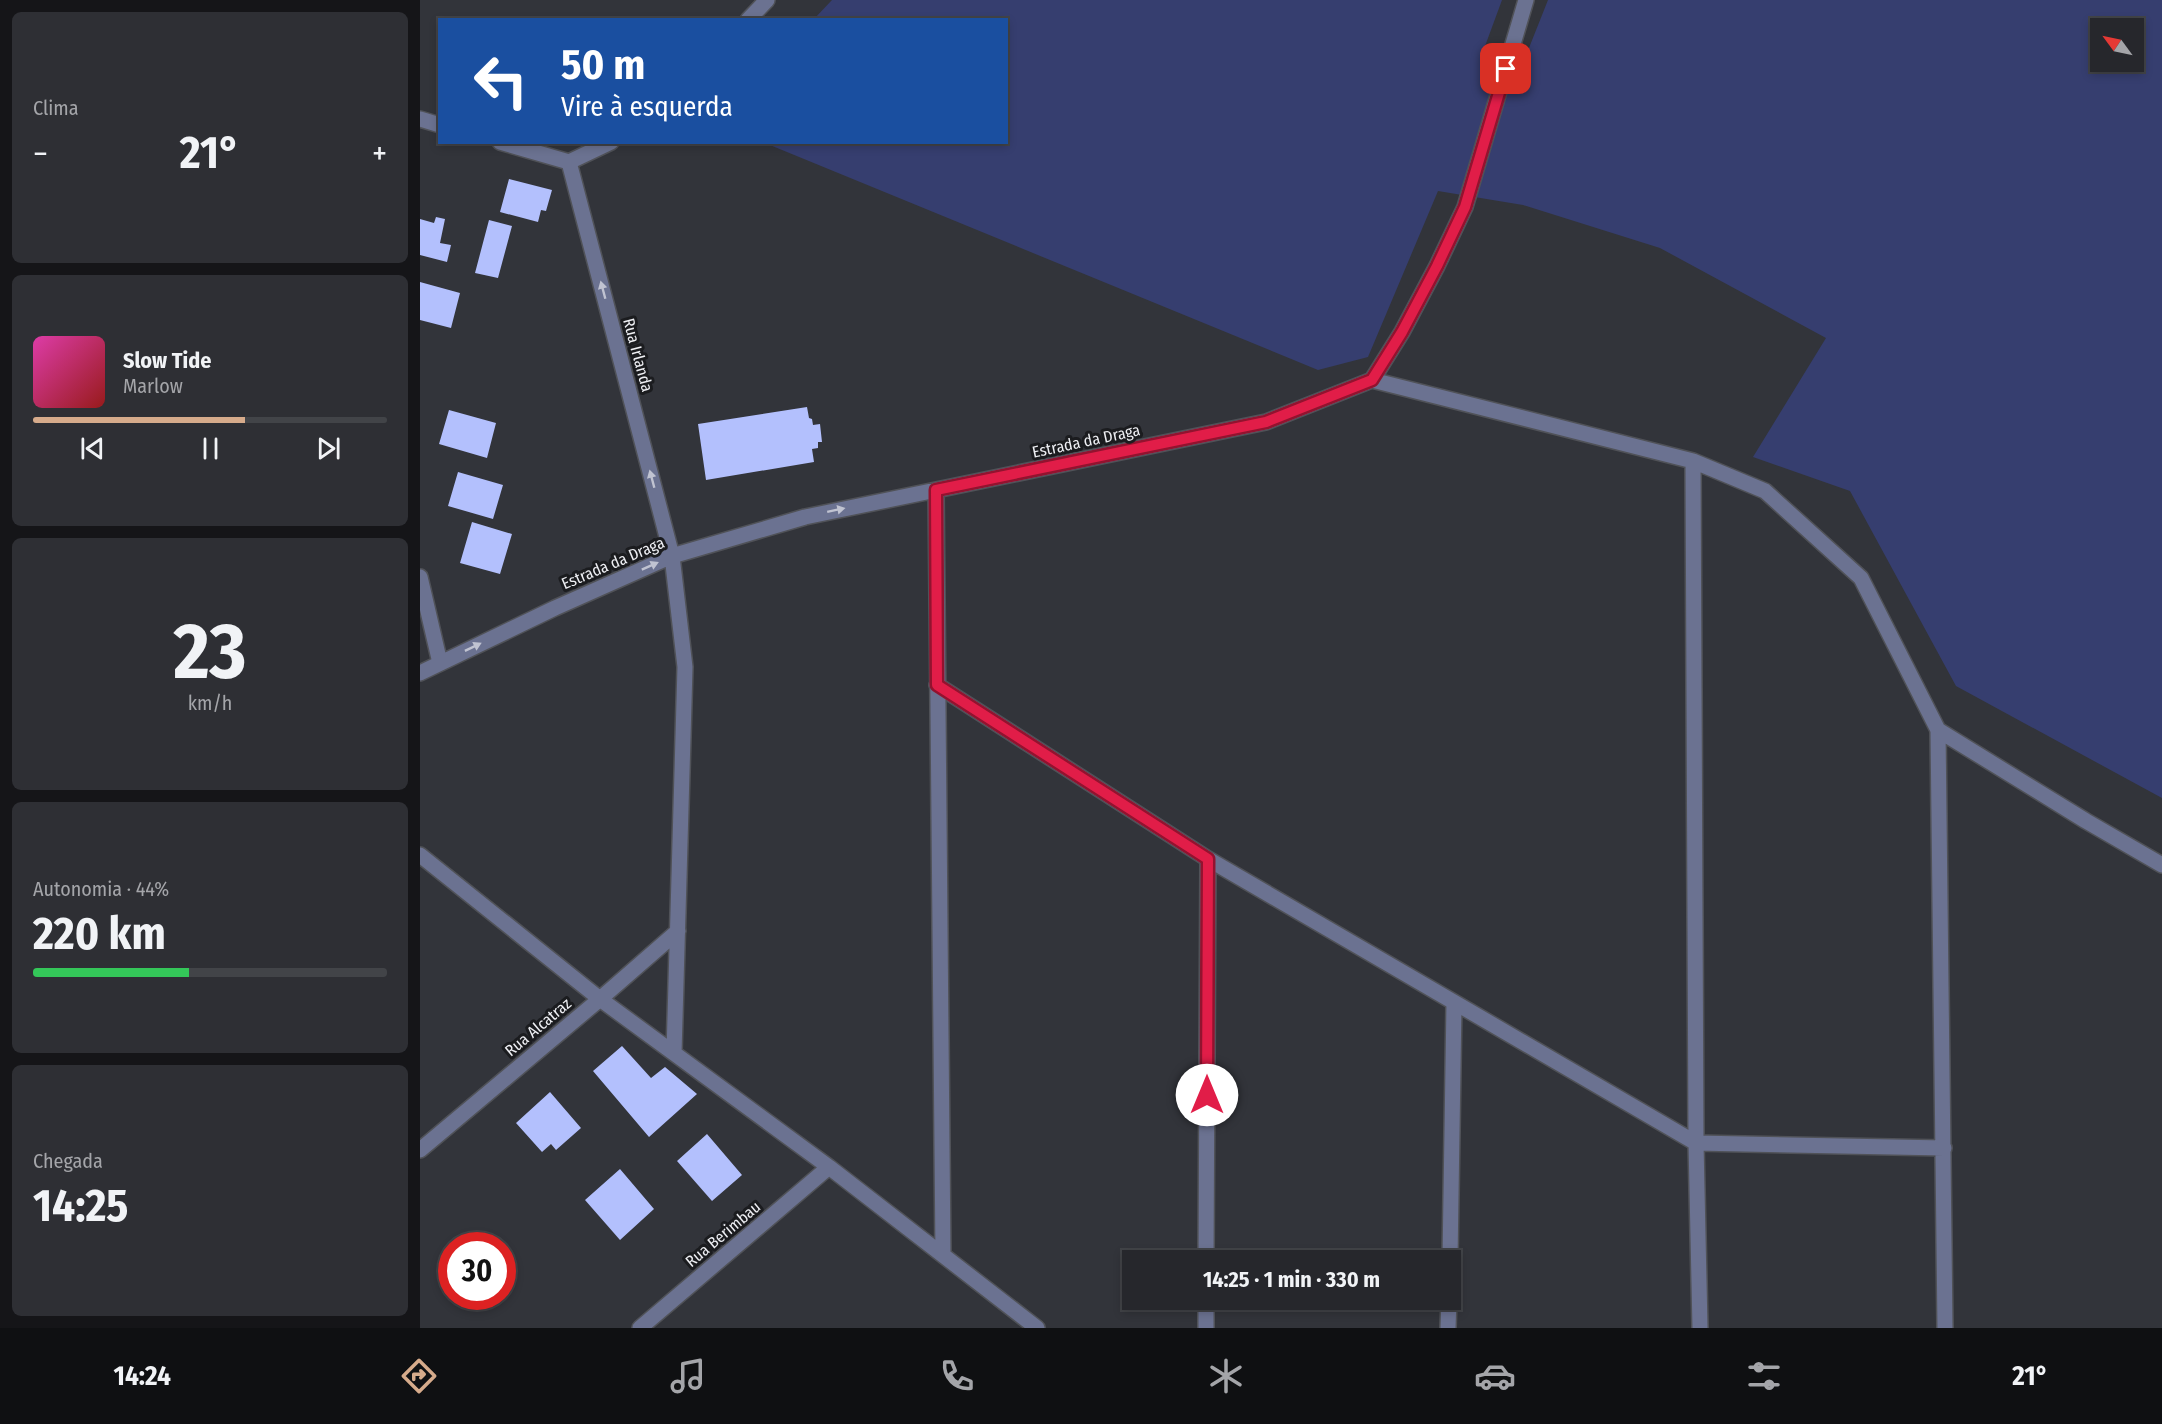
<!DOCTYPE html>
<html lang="pt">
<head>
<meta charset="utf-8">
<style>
  :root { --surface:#26272c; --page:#2e2f34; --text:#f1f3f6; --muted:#a4a5a9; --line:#424448; --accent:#d6ab8b }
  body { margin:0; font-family:"Fira Sans Condensed",sans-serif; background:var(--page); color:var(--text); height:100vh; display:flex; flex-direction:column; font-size:22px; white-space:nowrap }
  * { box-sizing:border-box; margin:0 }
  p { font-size:20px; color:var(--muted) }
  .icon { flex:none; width:33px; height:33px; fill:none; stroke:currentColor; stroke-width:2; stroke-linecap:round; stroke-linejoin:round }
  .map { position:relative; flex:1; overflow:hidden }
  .drawer { display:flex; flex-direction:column; gap:12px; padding:12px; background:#151518; width:420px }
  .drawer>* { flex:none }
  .guide { position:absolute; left:18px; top:18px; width:570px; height:126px; border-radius:0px; box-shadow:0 3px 9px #0003,0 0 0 2px var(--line); background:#1a4fa0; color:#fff; overflow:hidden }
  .needle { width:39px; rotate:303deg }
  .fabs { position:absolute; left:1670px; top:18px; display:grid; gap:12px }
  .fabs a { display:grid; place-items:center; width:54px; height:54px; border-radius:0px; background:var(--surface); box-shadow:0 3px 9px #0003,0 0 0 2px var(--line); font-size:30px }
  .speed { position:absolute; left:18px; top:1232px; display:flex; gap:12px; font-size:30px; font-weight:700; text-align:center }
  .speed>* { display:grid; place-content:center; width:78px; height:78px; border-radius:50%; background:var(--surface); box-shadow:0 3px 9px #0003,0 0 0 2px var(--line); line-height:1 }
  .speed .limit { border:9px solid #d22; background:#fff; color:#111 }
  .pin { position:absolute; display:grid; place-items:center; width:51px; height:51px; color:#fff; margin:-26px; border-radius:12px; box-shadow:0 3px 9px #0006 }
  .me { position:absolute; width:66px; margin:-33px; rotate:0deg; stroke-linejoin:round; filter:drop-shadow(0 0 4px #0008) }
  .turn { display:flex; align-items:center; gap:21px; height:126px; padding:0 24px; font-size:27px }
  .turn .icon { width:78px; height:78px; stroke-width:2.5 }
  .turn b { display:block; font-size:42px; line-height:51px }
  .big { font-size:45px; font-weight:700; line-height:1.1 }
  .drawer .tile { flex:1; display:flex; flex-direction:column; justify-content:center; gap:9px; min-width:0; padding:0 21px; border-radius:9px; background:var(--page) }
  .drawer .dial { align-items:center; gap:0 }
  .dial b { font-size:78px; line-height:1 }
  .song { display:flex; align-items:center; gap:18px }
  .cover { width:72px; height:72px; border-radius:9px; background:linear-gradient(135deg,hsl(320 70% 55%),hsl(0 70% 35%)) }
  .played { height:6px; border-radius:3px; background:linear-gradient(90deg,var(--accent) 60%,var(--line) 60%) }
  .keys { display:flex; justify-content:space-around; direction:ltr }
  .heat { display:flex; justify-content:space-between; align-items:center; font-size:33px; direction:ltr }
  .charge { height:9px; border-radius:4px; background:linear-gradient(90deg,#34c759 44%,var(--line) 0) }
  .trip { position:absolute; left:702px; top:1250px; width:339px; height:60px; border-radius:0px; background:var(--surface); box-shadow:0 3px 9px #0003,0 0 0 2px var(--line); font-weight:700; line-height:60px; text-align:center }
  .dock { display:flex; height:96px; justify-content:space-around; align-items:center; background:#0f1012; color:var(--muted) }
  .dock .icon { width:42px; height:42px }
  .dock .selected { color:var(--accent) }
  .dock b { font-size:27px; color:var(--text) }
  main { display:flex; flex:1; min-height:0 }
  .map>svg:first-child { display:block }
</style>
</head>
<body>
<main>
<section class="drawer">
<div class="tile"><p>Clima</p>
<div class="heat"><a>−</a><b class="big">21°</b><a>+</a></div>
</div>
<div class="tile">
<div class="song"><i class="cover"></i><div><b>Slow Tide</b><p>Marlow</p></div></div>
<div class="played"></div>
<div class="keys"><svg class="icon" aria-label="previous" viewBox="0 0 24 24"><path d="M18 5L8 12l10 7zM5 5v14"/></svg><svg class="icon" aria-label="pause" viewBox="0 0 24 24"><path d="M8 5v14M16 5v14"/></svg><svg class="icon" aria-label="next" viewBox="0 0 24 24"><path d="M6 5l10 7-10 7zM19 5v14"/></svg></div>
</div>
<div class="tile dial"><b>23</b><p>km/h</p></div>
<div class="tile"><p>Autonomia · 44%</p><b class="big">220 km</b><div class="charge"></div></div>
<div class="tile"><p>Chegada</p><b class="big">14:25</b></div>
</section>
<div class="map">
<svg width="1742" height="1328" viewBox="0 0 1742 1328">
  <rect width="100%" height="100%" fill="#32343a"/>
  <!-- green -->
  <path fill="#363e6f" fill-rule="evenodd" d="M412,0H1082L1061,57L1097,78L1128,0H1742V798L1536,686L1430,491L1333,457L1406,338L1240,248L1103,205L1018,191L948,357L898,370L345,143L586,142V20L394,19ZM1680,28H1713V62H1680Z"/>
  <!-- building -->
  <path fill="#b3c0fd" d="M89,179L132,190L126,211L121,210L118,222L80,212Z
    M16,217L25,219L20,243L31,245L27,262L0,255V219L14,223Z
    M69,220L92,226L78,278L55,273Z
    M0,282L40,293L31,328L0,320Z
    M387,407L389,418L392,419L393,425L400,424L402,442H398V448L392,449L394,462L286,480L278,424Z
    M29,410L76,423L67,458L19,444Z
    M38,472L83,485L73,519L28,506Z
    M52,522L92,534L80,574L40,563Z
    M202,1046L231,1078L245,1067L277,1094L229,1137L173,1071Z
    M130,1092L161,1128L136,1150L131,1144L122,1152L96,1123Z
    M287,1134L322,1175L292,1201L257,1161Z
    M200,1169L234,1209L200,1240L165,1200Z"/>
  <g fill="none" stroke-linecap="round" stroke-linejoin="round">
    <defs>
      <path id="street" d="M328,20L347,0
        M0,119L20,125
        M80,142L149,162
        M149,162L252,556L265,667L254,1053
        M149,162L191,142
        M952,380L1273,461L1345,491L1441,578L1518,730L1666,821L1742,865
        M1273,461L1276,1143L1280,1328
        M516,490L523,1255
        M0,577L20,663
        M0,673L135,608L252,556L385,517L846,422L952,380L982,332L1017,266L1045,207L1106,0
        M517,685L788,859L1276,1143L1524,1148
        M1518,730L1525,1328
        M0,855L180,999L409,1167L617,1328
        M0,1150L180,999L258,931
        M786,1260L788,859
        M1030,1260L1034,1003
        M220,1328L409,1167
        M786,1328V1299
        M1028,1328L1029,1299"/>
    </defs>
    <!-- street casing -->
    <use href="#street" stroke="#505258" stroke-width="18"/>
    <!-- street -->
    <use href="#street" stroke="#6b7291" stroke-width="15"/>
  </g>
  <!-- one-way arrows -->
  <defs><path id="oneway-solid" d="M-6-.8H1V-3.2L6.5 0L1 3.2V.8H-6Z" transform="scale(1.5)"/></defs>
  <g fill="#c0c3d1">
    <use href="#oneway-solid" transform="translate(183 290) rotate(-105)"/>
    <use href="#oneway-solid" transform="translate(232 479) rotate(-105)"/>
    <use href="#oneway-solid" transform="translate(416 510) rotate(-12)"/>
    <use href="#oneway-solid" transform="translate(230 566) rotate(-24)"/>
    <use href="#oneway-solid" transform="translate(53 647) rotate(-26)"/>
  </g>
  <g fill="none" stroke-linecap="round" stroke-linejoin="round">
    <defs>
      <path id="route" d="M787,1095L788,859L517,685L516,490L846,422L952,380L982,332L1017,266L1045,207L1086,69"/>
    </defs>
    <!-- route casing -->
    <use href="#route" stroke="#92132f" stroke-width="15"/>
    <!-- route -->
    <use href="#route" stroke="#e11d48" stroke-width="10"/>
  </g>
  <g text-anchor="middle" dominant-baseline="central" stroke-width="6" stroke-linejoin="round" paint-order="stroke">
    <!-- street labels -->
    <g font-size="16" fill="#eeeff3" stroke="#1b1c1f">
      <text transform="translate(218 355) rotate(75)">Rua Irlanda</text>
      <text transform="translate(666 441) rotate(-12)">Estrada da Draga</text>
      <text transform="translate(193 563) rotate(-23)">Estrada da Draga</text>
      <text transform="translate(118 1027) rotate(-40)">Rua Alcatraz</text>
      <text transform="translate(303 1234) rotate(-40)">Rua Berimbau</text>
    </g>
  </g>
</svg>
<div class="fabs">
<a><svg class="needle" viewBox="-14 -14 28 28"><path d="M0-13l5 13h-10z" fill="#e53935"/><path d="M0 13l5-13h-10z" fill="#a4a5a9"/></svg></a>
</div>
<div class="speed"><div class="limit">30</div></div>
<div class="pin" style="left:1086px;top:69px;background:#d93025"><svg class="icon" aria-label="arrive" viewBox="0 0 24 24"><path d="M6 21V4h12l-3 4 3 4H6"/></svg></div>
<svg class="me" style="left:787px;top:1095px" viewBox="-20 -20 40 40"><circle r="19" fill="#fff"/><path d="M0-13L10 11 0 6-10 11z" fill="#e11d48"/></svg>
<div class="trip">14:25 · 1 min · 330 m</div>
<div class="guide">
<div class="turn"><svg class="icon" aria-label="left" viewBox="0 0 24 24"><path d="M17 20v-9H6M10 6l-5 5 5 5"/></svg><div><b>50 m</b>Vire à esquerda</div></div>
</div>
</div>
</main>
<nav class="dock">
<b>14:24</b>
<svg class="icon selected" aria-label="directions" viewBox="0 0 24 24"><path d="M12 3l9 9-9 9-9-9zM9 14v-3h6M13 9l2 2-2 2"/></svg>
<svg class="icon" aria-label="music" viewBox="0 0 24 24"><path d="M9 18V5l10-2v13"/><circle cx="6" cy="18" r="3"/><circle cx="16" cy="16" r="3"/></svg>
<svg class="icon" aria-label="phone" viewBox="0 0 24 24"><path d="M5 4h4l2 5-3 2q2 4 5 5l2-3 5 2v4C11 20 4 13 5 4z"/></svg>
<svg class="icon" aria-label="climate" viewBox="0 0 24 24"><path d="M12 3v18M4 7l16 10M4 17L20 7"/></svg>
<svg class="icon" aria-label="car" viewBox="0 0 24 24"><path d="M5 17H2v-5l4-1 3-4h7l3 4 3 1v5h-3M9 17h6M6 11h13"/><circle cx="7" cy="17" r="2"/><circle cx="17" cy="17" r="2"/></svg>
<svg class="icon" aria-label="filters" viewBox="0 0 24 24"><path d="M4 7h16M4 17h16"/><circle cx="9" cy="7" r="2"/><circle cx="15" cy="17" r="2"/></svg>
<b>21°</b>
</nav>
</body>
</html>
